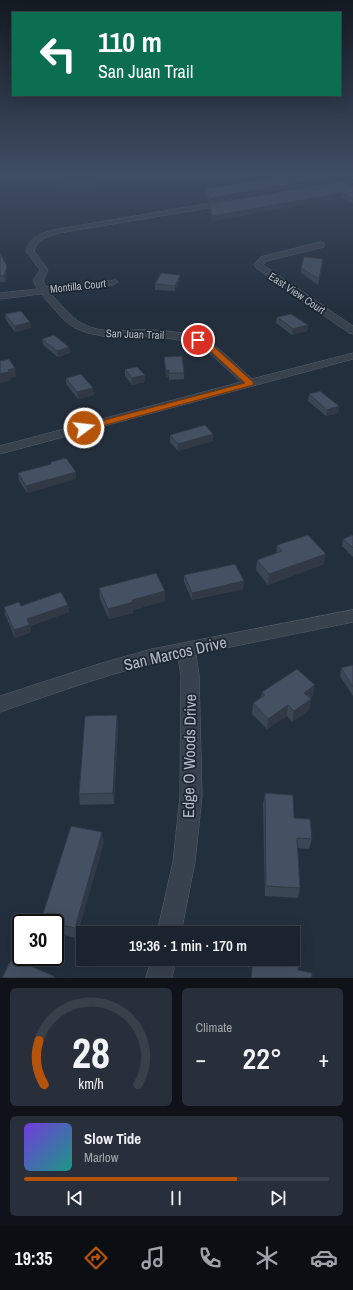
<!DOCTYPE html>
<html lang="en">
<head>
<meta charset="utf-8">
<style>
  :root { --surface:#1b232e; --page:#282f3a; --text:#f1f3f6; --muted:#a0a4aa; --line:#39404a; --accent:#b45309 }
  body { margin:0; font-family:"Archivo Narrow",sans-serif; background:var(--page); color:var(--text); height:100vh; display:flex; flex-direction:column; font-size:15px; white-space:nowrap }
  * { box-sizing:border-box; margin:0 }
  p { font-size:13px; color:var(--muted) }
  .icon { flex:none; width:22px; height:22px; fill:none; stroke:currentColor; stroke-width:2; stroke-linecap:round; stroke-linejoin:round }
  .map { position:relative; height:978px; overflow:hidden }
  .details { display:flex; flex-direction:column; gap:10px; padding:10px; background:#0f1319; flex:1 }
  .details>* { flex:none }
  .guide { position:absolute; left:12px; top:12px; width:329px; height:84px; border-radius:0px; box-shadow:0 4px 16px #0002,0 0 0 1px var(--line); background:#0b6e4f; color:#fff; overflow:hidden }
  .speed { position:absolute; left:12px; top:914px; display:flex; gap:8px; font-size:20px; font-weight:700; text-align:center }
  .speed>* { display:grid; place-content:center; width:52px; height:52px; border-radius:50%; background:var(--surface); box-shadow:0 4px 16px #0002,0 0 0 1px var(--line); line-height:1 }
  .speed .limit { border:2px solid #111; border-radius:6px; background:#fff; color:#111 }
  .pin { position:absolute; display:grid; place-items:center; width:34px; height:34px; color:#fff; margin:-17px; border:2px solid #fff; border-radius:50%; box-shadow:0 1px 4px #0007 }
  .me { position:absolute; width:44px; margin:-22px; rotate:75deg; stroke-linejoin:round; filter:drop-shadow(0 0 3px #0008) }
  .turn { display:flex; align-items:center; gap:14px; height:84px; padding:0 20px; font-size:18px }
  .turn .icon { width:52px; height:52px; stroke-width:2.5 }
  .turn b { display:block; font-size:28px; line-height:34px }
  .big { font-size:30px; font-weight:600; line-height:1.1 }
  .details .card { flex:1; display:flex; flex-direction:column; justify-content:center; gap:6px; min-width:0; padding:0 14px; border-radius:6px; background:var(--page) }
  .details .dial { align-items:center; gap:0 }
  .dial svg { height:104px; overflow:visible; fill:none; stroke:var(--line); stroke-width:7; stroke-linecap:round; text-anchor:middle }
  .dial text { fill:var(--text); stroke:none }
  .song { display:flex; align-items:center; gap:12px }
  .cover { width:48px; height:48px; border-radius:6px; background:linear-gradient(135deg,hsl(260 70% 55%),hsl(170 70% 35%)) }
  .played { height:4px; border-radius:2px; background:linear-gradient(90deg,var(--accent) 70%,var(--line) 70%) }
  .keys { display:flex; justify-content:space-around; direction:ltr }
  .heat { display:flex; justify-content:space-between; align-items:center; font-size:22px; direction:ltr }
  .details .tiles { flex:1; display:grid; gap:10px; grid-template-columns:1fr 1fr }
  .card:last-child { grid-column:span 2 }
  .trip { position:absolute; left:76px; top:926px; width:224px; height:40px; border-radius:0px; background:var(--surface); box-shadow:0 4px 16px #0002,0 0 0 1px var(--line); font-weight:600; line-height:40px; text-align:center }
  .tab-bar { display:flex; height:64px; justify-content:space-around; align-items:center; background:#0b0e12; color:var(--muted) }
  .tab-bar .icon { width:28px; height:28px }
  .tab-bar .selected { color:var(--accent) }
  .tab-bar b { font-size:18px; color:var(--text) }
  .map>svg:first-child { display:block }
</style>
</head>
<body>
<div class="map">
<svg width="353" height="978" viewBox="0 0 353 978">
  <rect width="100%" height="100%" fill="#242f3e"/>
  <!-- green -->
  <path fill="#263c3f" d="M44,172H150L156,176L74,188L62,187Z"/>
  <g fill="none" stroke-linecap="round" stroke-linejoin="round">
    <defs>
      <path id="minor" d="M353,178V182L326,188L323,186Z
        M229,200H232V204L59,233C49,236 37,239 34,251L48,270L43,281L46,287L116,280L118,282L113,285L50,293C60,303 70,317 83,324C106,336 131,328 155,330C169,331 187,333 200,337C215,342 239,368 252,379L353,353V359L0,454V446L241,382L204,348L195,343L155,336L107,337L88,333L75,328L64,320L41,294L0,299V293L38,289L33,281L40,270L26,251C30,235 45,232 59,229Z
        M321,242L324,243L325,245L324,247L267,261L263,265L353,326V334L349,333L256,268L254,264L261,257Z
        M353,610V622L196,654L199,675L202,796L195,862L181,933H157L173,862L180,796L181,675L178,658C117,670 59,692 0,712V696L102,663L152,649Z
        M152,959H176L172,978H146Z"/>
    </defs>
    <!-- minor casing -->
    <use href="#minor" stroke="#565f6c" stroke-width="1"/>
    <!-- minor -->
    <use href="#minor" fill="#38414e" fill-rule="evenodd"/>
  </g>
  <!-- wall -->
  <path fill="#3b4654" d="M332,177L331,181L209,202L206,193V189Z
    M353,186V204L341,198L212,221L210,209V204Z
    M0,253L7,266V271L5,282H0Z
    M323,259L318,285L301,273V268Z
    M180,275V280L175,291L155,290V284Z
    M5,314L30,322L31,328L15,332L6,320Z
    M277,317L308,325L307,331L292,335L276,323Z
    M42,339L69,347L70,353L58,357L43,345Z
    M164,357L184,373V379L169,380V376L166,377Z
    M125,369L145,375V382L132,385L125,376Z
    M66,378L94,395L78,399L66,384Z
    M309,394L339,406L338,413L326,416L308,401Z
    M213,434V441L178,451L170,442V435Z
    M51,462L76,479L27,493L19,480L18,473L51,464Z
    M353,535V557L342,546L343,539Z
    M277,545L324,564L268,585L256,570L257,560L276,553Z
    M184,575L243,589L192,600L184,582Z
    M99,588L165,591V601L133,610V613L109,619L100,599Z
    M68,605L69,612L30,626L31,632L15,638L5,614L4,607Z
    M353,665V696L340,676L341,668Z
    M262,692L313,696L310,698L311,699L309,710L292,722L287,716L267,729L252,714L253,703L261,697Z
    M117,715L118,726L114,804L80,805L79,794Z
    M265,793L294,818L312,839L309,849L297,848L300,888L298,898L265,896L263,804Z
    M104,842L76,938L55,933V923H41V920Z"/>
  <!-- shaded-wall -->
  <path fill="#303945" d="M332,177L331,181L209,202V198Z
    M342,193L341,198L212,221V216Z
    M323,259V264L318,285L319,279Z
    M7,266V271L5,282L4,276Z
    M180,275V280L175,291V286Z
    M30,322L31,328L15,332V326Z
    M308,325L307,331L292,335L293,329Z
    M69,347L70,353L58,357L57,351Z
    M15,368L16,377L10,378L11,381L0,383V374L8,370Z
    M169,370V376L166,377V371Z
    M145,375V382L132,385V378Z
    M93,388L94,395L78,399L77,392Z
    M339,406L338,413L326,416L327,410Z
    M213,434V441L178,451V444Z
    M76,472V479L27,493L26,486Z
    M326,554L324,564L268,585L269,574Z
    M244,581L243,589L192,600V593Z
    M165,591V601L133,610V613L109,619L108,609L132,600Z
    M68,605L69,612L30,626L31,632L15,638L14,630L27,619Z
    M315,685L313,696L303,703L304,693Z
    M311,699L309,710L292,722L294,711Z
    M288,705L287,716L267,729L268,719Z
    M117,715L118,726L114,804L113,793Z
    M102,832L104,842L76,938L75,928Z"/>
  <!-- building -->
  <path fill="#455162" stroke="#303945" d="M308,172H322L332,177L209,198L206,189L267,178Z
    M342,181L353,186V199L342,193L212,216L210,204Z
    M0,253L7,266L4,276H0Z
    M304,257L323,259L319,279L301,268Z
    M161,273L180,275L175,286L155,284Z
    M21,311L30,322L15,326L5,314Z
    M291,314L308,325L293,329L277,317Z
    M54,335L69,347L57,351L42,339Z
    M182,356L184,373H169V370L166,371L164,357Z
    M9,359L15,368L8,370L9,372L0,374V361Z
    M137,367L145,375L132,378L125,369Z
    M81,374L93,388L77,392L66,378Z
    M320,391L339,406L327,410L309,394Z
    M205,425L213,434L178,444L170,435Z
    M66,458L76,472L26,486L18,473L51,464V462Z
    M308,535L326,554L269,574L257,560L282,551L277,545Z
    M353,535V548L343,539Z
    M235,564L244,581L192,593L184,575Z
    M156,573L165,591L132,600L133,602L108,609L99,588Z
    M61,592L68,605L27,619L30,625L14,630L4,607L19,602L21,606Z
    M353,665V687L341,668Z
    M297,669L315,685L304,693L311,699L294,711L288,705L268,719L253,703L265,695L262,692Z
    M117,715L113,793L79,794L85,716Z
    M265,793L293,795L294,818L310,819L312,839L297,838L300,888L266,886Z
    M71,826L102,832L75,928L55,924V923L41,920Z
    M293,949L299,950L298,970L312,973V978H251L253,959H293Z
    M12,958L54,976V978H2Z"/>
  <!-- sky -->
  <linearGradient id="sky" x2="0" y2="1"><stop stop-color="#141a22"/><stop offset="0.56" stop-color="#3f4d63"/><stop offset="1" stop-color="#3f4d63" stop-opacity="0"/></linearGradient>
  <rect width="353" height="309" fill="url(#sky)"/>
  <!-- route -->
  <path fill="#b45309" stroke="#753606" d="M198,338L211,344L253,382V385L87,430H82V426L245,383L206,347L195,342L194,340Z"/>
  <g text-anchor="middle" dominant-baseline="central" stroke-width="3.5" stroke-linejoin="round" paint-order="stroke">
    <!-- far-street labels -->
    <g font-size="11" fill="#b4bcc9" stroke="#1d2633">
      <text transform="translate(78 286) rotate(-6)">Montilla Court</text>
      <text transform="translate(297 293) rotate(34)">East View Court</text>
      <text transform="translate(135 334) rotate(2)">San Juan Trail</text>
    </g>
    <!-- near-street labels -->
    <g font-size="16" fill="#b4bcc9" stroke="#1d2633">
      <text transform="translate(175 653) rotate(-13)">San Marcos Drive</text>
      <text transform="translate(189 756) rotate(-89)">Edge O Woods Drive</text>
    </g>
  </g>
</svg>
<div class="speed"><div class="limit">30</div></div>
<div class="pin" style="left:198px;top:340px;background:#d93025"><svg class="icon" aria-label="arrive" viewBox="0 0 24 24"><path d="M6 21V4h12l-3 4 3 4H6"/></svg></div>
<svg class="me" style="left:84px;top:428px" viewBox="-20 -20 40 40"><circle r="17" fill="#b45309" stroke="#fff" stroke-width="3"/><path d="M0-11L8 9 0 5-8 9z" fill="#fff"/></svg>
<div class="trip">19:36 · 1 min · 170 m</div>
<div class="guide">
<div class="turn"><svg class="icon" aria-label="left" viewBox="0 0 24 24"><path d="M17 20v-9H6M10 6l-5 5 5 5"/></svg><div><b>110 m</b>San Juan Trail</div></div>
</div>
</div>
<section class="details">
<div class="tiles">
<div class="card dial"><svg viewBox="0 0 100 80">
<path d="M14 69A42 42 0 1 1 86 69"/>
<path d="M14 69A42 42 0 0 1 10 35" stroke="#b45309"/>
<text x="50" y="56" font-size="32" font-weight="700">28</text>
<text x="50" y="72" font-size="11">km/h</text>
</svg></div>
<div class="card"><p>Climate</p>
<div class="heat"><a>−</a><b class="big">22°</b><a>+</a></div>
</div>
<div class="card">
<div class="song"><i class="cover"></i><div><b>Slow Tide</b><p>Marlow</p></div></div>
<div class="played"></div>
<div class="keys"><svg class="icon" aria-label="previous" viewBox="0 0 24 24"><path d="M18 5L8 12l10 7zM5 5v14"/></svg><svg class="icon" aria-label="pause" viewBox="0 0 24 24"><path d="M8 5v14M16 5v14"/></svg><svg class="icon" aria-label="next" viewBox="0 0 24 24"><path d="M6 5l10 7-10 7zM19 5v14"/></svg></div>
</div>
</div>
</section>
<nav class="tab-bar">
<b>19:35</b>
<svg class="icon selected" aria-label="directions" viewBox="0 0 24 24"><path d="M12 3l9 9-9 9-9-9zM9 14v-3h6M13 9l2 2-2 2"/></svg>
<svg class="icon" aria-label="music" viewBox="0 0 24 24"><path d="M9 18V5l10-2v13"/><circle cx="6" cy="18" r="3"/><circle cx="16" cy="16" r="3"/></svg>
<svg class="icon" aria-label="phone" viewBox="0 0 24 24"><path d="M5 4h4l2 5-3 2q2 4 5 5l2-3 5 2v4C11 20 4 13 5 4z"/></svg>
<svg class="icon" aria-label="climate" viewBox="0 0 24 24"><path d="M12 3v18M4 7l16 10M4 17L20 7"/></svg>
<svg class="icon" aria-label="car" viewBox="0 0 24 24"><path d="M5 17H2v-5l4-1 3-4h7l3 4 3 1v5h-3M9 17h6M6 11h13"/><circle cx="7" cy="17" r="2"/><circle cx="17" cy="17" r="2"/></svg>
</nav>
</body>
</html>
